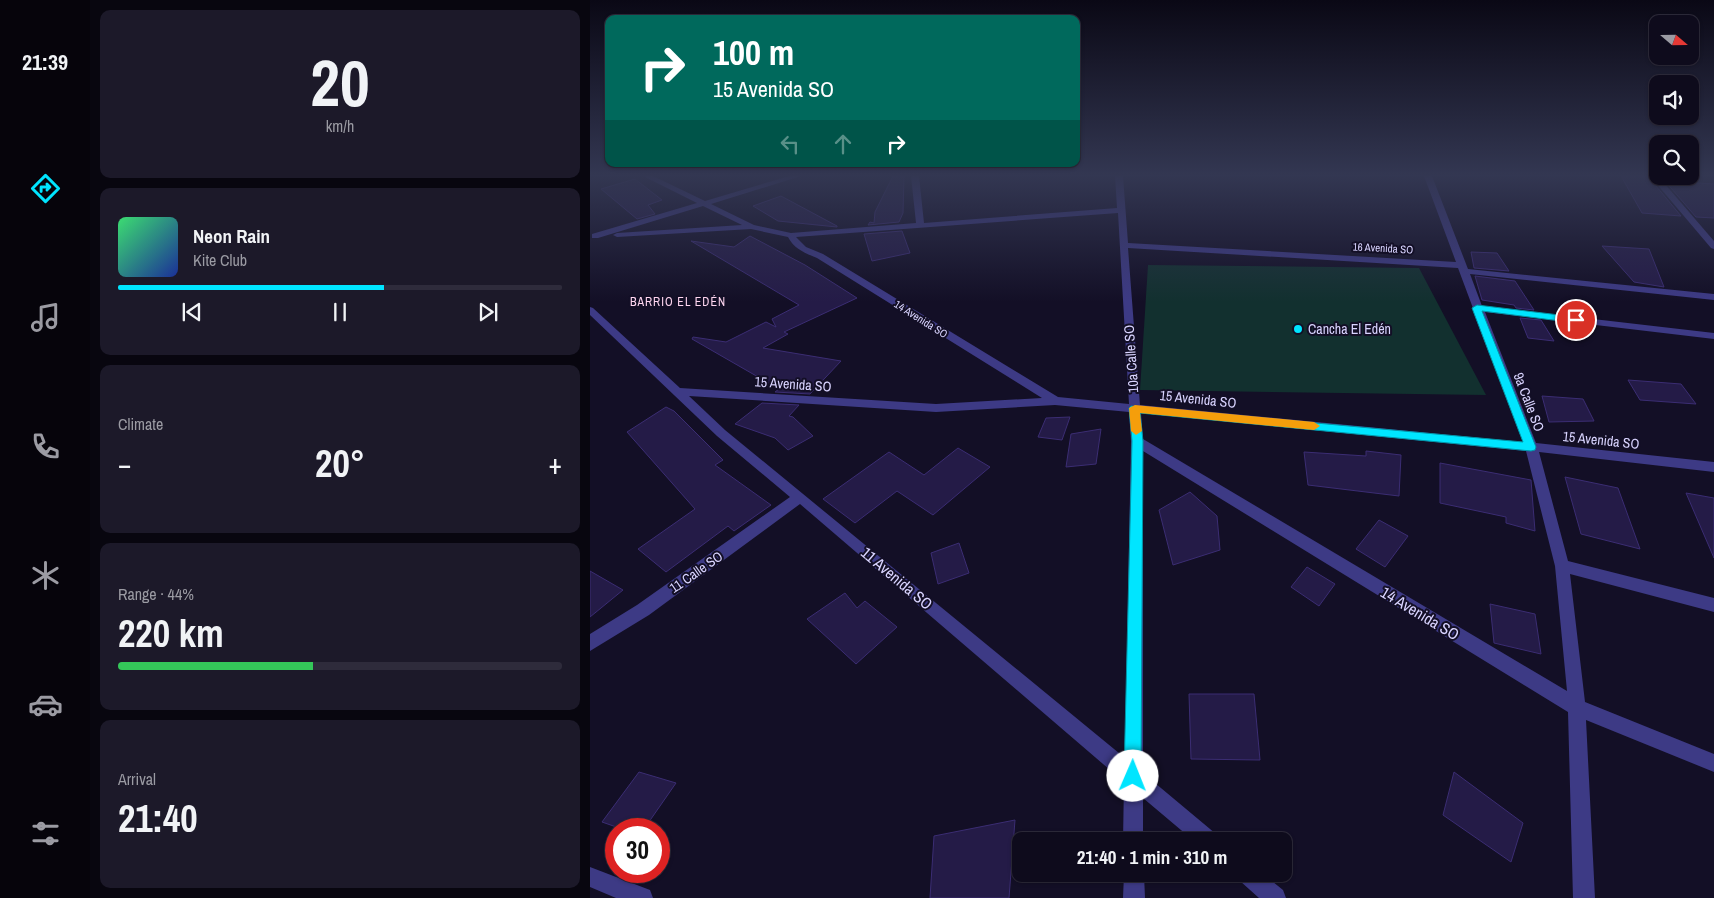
<!DOCTYPE html>
<html lang="en">
<head>
<meta charset="utf-8">
<style>
  :root { --surface:#0e0b1c; --page:#1c1929; --text:#f1f3f6; --muted:#9b9ba3; --line:#2e2b3b; --accent:#00e5ff }
  body { margin:0; font-family:"Archivo Narrow",sans-serif; background:var(--page); color:var(--text); height:100vh; display:flex; flex-direction:column; font-size:19px; white-space:nowrap }
  * { box-sizing:border-box; margin:0 }
  p { font-size:16px; color:var(--muted) }
  .icon { flex:none; width:28px; height:28px; fill:none; stroke:currentColor; stroke-width:2; stroke-linecap:round; stroke-linejoin:round }
  .map { position:relative; flex:1; overflow:hidden }
  .side { display:flex; flex-direction:column; gap:10px; padding:10px; background:#08060f; width:500px }
  .side>* { flex:none }
  .guide { position:absolute; left:15px; top:15px; width:475px; height:152px; border-radius:10px; box-shadow:0 1px 4px #0004,0 0 0 1px var(--line); background:#00695c; color:#fff; overflow:hidden }
  .needle { width:32px; rotate:110deg }
  .buttons { position:absolute; left:1059px; top:15px; display:grid; gap:10px }
  .buttons a { display:grid; place-items:center; width:50px; height:50px; border-radius:10px; background:var(--surface); box-shadow:0 1px 4px #0004,0 0 0 1px var(--line); font-size:25px }
  .speed { position:absolute; left:15px; top:818px; display:flex; gap:10px; font-size:25px; font-weight:700; text-align:center }
  .speed>* { display:grid; place-content:center; width:65px; height:65px; border-radius:50%; background:var(--surface); box-shadow:0 1px 4px #0004,0 0 0 1px var(--line); line-height:1 }
  .speed .limit { border:8px solid #d22; background:#fff; color:#111 }
  .pin { position:absolute; display:grid; place-items:center; width:42px; height:42px; color:#fff; margin:-21px; border:2px solid #fff; border-radius:50%; box-shadow:0 1px 5px #0007 }
  .me { position:absolute; width:55px; margin:-28px; rotate:1deg; stroke-linejoin:round; filter:drop-shadow(0 0 4px #0008) }
  .turn { display:flex; align-items:center; gap:18px; height:105px; padding:0 25px; font-size:22px }
  .turn .icon { width:65px; height:65px; stroke-width:2.5 }
  .turn b { display:block; font-size:35px; line-height:42px }
  .lanes { display:flex; align-items:center; height:48px; padding:0 25px; background:#0003; justify-content:center; gap:25px; direction:ltr }
  .lanes .off { opacity:.35 }
  .big { font-size:38px; font-weight:700; line-height:1.1 }
  .side .card { flex:1; display:flex; flex-direction:column; justify-content:center; gap:8px; min-width:0; padding:0 18px; border-radius:10px; background:var(--page) }
  .side .dial { align-items:center; gap:0 }
  .dial b { font-size:65px; line-height:1 }
  .song { display:flex; align-items:center; gap:15px }
  .cover { width:60px; height:60px; border-radius:8px; background:linear-gradient(135deg,hsl(140 70% 55%),hsl(230 70% 35%)) }
  .played { height:5px; border-radius:2px; background:linear-gradient(90deg,var(--accent) 60%,var(--line) 60%) }
  .keys { display:flex; justify-content:space-around; direction:ltr }
  .heat { display:flex; justify-content:space-between; align-items:center; font-size:28px; direction:ltr }
  .charge { height:8px; border-radius:4px; background:linear-gradient(90deg,#34c759 44%,var(--line) 0) }
  .trip { position:absolute; left:422px; top:832px; width:280px; height:50px; border-radius:10px; background:var(--surface); box-shadow:0 1px 4px #0004,0 0 0 1px var(--line); font-weight:700; line-height:50px; text-align:center }
  main { display:flex; flex:1; min-height:0 }
  .menu { display:flex; flex-direction:column; width:90px; justify-content:space-around; align-items:center; background:#06040b; color:var(--muted) }
  .menu .icon { width:35px; height:35px }
  .menu .current { color:var(--accent) }
  .menu b { font-size:22px; color:var(--text) }
  .map>svg:first-child { display:block }
</style>
</head>
<body>
<main>
<nav class="menu">
<b>21:39</b>
<svg class="icon current" aria-label="directions" viewBox="0 0 24 24"><path d="M12 3l9 9-9 9-9-9zM9 14v-3h6M13 9l2 2-2 2"/></svg>
<svg class="icon" aria-label="music" viewBox="0 0 24 24"><path d="M9 18V5l10-2v13"/><circle cx="6" cy="18" r="3"/><circle cx="16" cy="16" r="3"/></svg>
<svg class="icon" aria-label="phone" viewBox="0 0 24 24"><path d="M5 4h4l2 5-3 2q2 4 5 5l2-3 5 2v4C11 20 4 13 5 4z"/></svg>
<svg class="icon" aria-label="climate" viewBox="0 0 24 24"><path d="M12 3v18M4 7l16 10M4 17L20 7"/></svg>
<svg class="icon" aria-label="car" viewBox="0 0 24 24"><path d="M5 17H2v-5l4-1 3-4h7l3 4 3 1v5h-3M9 17h6M6 11h13"/><circle cx="7" cy="17" r="2"/><circle cx="17" cy="17" r="2"/></svg>
<svg class="icon" aria-label="filters" viewBox="0 0 24 24"><path d="M4 7h16M4 17h16"/><circle cx="9" cy="7" r="2"/><circle cx="15" cy="17" r="2"/></svg>
</nav>
<section class="side">
<div class="card dial"><b>20</b><p>km/h</p></div>
<div class="card">
<div class="song"><i class="cover"></i><div><b>Neon Rain</b><p>Kite Club</p></div></div>
<div class="played"></div>
<div class="keys"><svg class="icon" aria-label="previous" viewBox="0 0 24 24"><path d="M18 5L8 12l10 7zM5 5v14"/></svg><svg class="icon" aria-label="pause" viewBox="0 0 24 24"><path d="M8 5v14M16 5v14"/></svg><svg class="icon" aria-label="next" viewBox="0 0 24 24"><path d="M6 5l10 7-10 7zM19 5v14"/></svg></div>
</div>
<div class="card"><p>Climate</p>
<div class="heat"><a>−</a><b class="big">20°</b><a>+</a></div>
</div>
<div class="card"><p>Range · 44%</p><b class="big">220 km</b><div class="charge"></div></div>
<div class="card"><p>Arrival</p><b class="big">21:40</b></div>
</section>
<div class="map">
<svg width="1124" height="898" viewBox="0 0 1124 898">
  <rect width="100%" height="100%" fill="#130f26"/>
  <!-- green -->
  <path fill="#12302f" d="M558,265L829,268L896,395L550,390Z"/>
  <!-- building -->
  <path fill="#241b47" stroke="#3b2d73" d="M303,176H314L313,213L309,222L278,225L280,222L284,223L285,212Z
    M1031,176H1058L1059,180H1061L1091,216L1052,213Z
    M45,179L72,200L58,205L65,214L47,219L11,189Z
    M1075,181L1124,184V218L1106,217Z
    M191,196L247,226V227L188,221L163,206Z
    M312,231L320,253L282,261L274,234Z
    M160,236L215,265L267,298L194,332L198,334L173,348L251,361L220,394L185,392L189,389L102,339L103,337L136,342L176,322L186,327L182,319L209,305L101,241L144,247Z
    M1012,246L1059,249L1074,287L1044,282Z
    M881,252L907,253L919,271L884,268Z
    M885,276L925,281L944,310L926,308L924,305L892,300Z
    M930,318L951,320L964,341L938,338Z
    M1038,380L1091,384L1106,404L1050,400Z
    M952,396L993,399L1004,421L959,422Z
    M172,403L209,405L199,416L203,417L223,436L198,450L185,438L145,424Z
    M76,407L84,411L133,460L125,465L181,505L144,531L138,526L76,572L48,549L105,509L37,432Z
    M480,417L472,440L448,437L456,418Z
    M511,429L506,464L476,467L481,434Z
    M368,448L400,467L343,515L307,491L265,523L233,499L299,452L334,475Z
    M776,451L811,455L809,496L718,485L714,452L776,456Z
    M850,463L941,480L945,531L916,523V517L850,503Z
    M975,477L1028,488L1050,549L991,534Z
    M600,492L627,516L630,550L583,565L569,510Z
    M1096,493L1124,498V558Z
    M789,520L818,536L795,567L766,549Z
    M369,543L379,573L348,584L341,553Z
    M717,567L745,584L729,606L701,587Z
    M0,571L33,590L0,617Z
    M255,593L267,608L275,601L307,627L266,664L217,619Z
    M900,604L945,614L951,654L904,643Z
    M599,694H664L670,760L601,759Z
    M49,772L86,783L54,829H32L12,822Z
    M864,772L933,823L921,862L853,815Z
    M425,820L419,898H340L344,836Z"/>
  <g fill="none" stroke-linecap="round" stroke-linejoin="round">
    <!-- street -->
    <path fill="#3d3a85" fill-rule="evenodd" d="M53,176H63L115,201L199,176H211L121,204L164,225L201,233L326,223L321,176H329L334,223L527,208L525,176H533L538,243L866,262L834,176H842L878,269L1124,294V300L880,274L892,306L1124,333V339L895,312L946,443L1124,462V472L949,452L978,561L1124,598V612L980,574L995,702L1124,754V772L996,720L1005,898H983L978,712L553,451V773L626,834L629,841H604L553,798V841H533L534,782L210,504L59,615L0,651V634L47,605L200,497L127,436L0,315V307L3,308L90,388L346,404L452,398L227,258C215,253 204,249 198,237L161,229L27,237L23,235L27,233L152,225L113,206L8,238H2V234L107,203ZM528,213L539,404L468,397L233,254L216,247L206,237ZM538,248L868,268L933,442L550,405ZM99,396L346,412L465,405L539,412L541,441L535,758L135,430ZM551,413L936,451L965,566L977,691L553,439Z
      M1060,176H1068L1124,241V249L1121,248Z
      M0,867L60,890L63,898H26L0,887Z
      M534,874H554L555,898H533Z
      M647,874H673L693,890L696,898H669L650,881Z"/>
  </g>
  <!-- sky -->
  <linearGradient id="sky" x2="0" y2="1"><stop stop-color="#0a0815"/><stop offset="0.58" stop-color="#333752"/><stop offset="1" stop-color="#333752" stop-opacity="0"/></linearGradient>
  <rect width="1124" height="302" fill="url(#sky)"/>
  <!-- route -->
  <path fill="#00e5ff" stroke="#0095a6" d="M887,305L986,317L990,320L986,323L892,311L946,447L945,450L941,451L550,413L553,441L551,776L549,782L543,785L537,782L534,776L542,441L539,408L541,406L933,442L882,308Z"/>
  <!-- slow -->
  <path fill="#f59e0b" d="M545,405L724,422L730,426L724,430L550,413L552,431L546,435L541,431L539,408Z"/>
  <!-- markers -->
  <circle fill="#00e5ff" stroke="#130f26" stroke-width="2" cx="708" cy="329" r="5"/>
  <g text-anchor="middle" dominant-baseline="central" stroke-width="4" stroke-linejoin="round" paint-order="stroke">
    <!-- far-street labels -->
    <g font-size="11" fill="#d9d4ff" stroke="#130f26">
      <text transform="translate(793 248) rotate(3)">16 Avenida SO</text>
      <text transform="translate(331 319) rotate(32)">14 Avenida SO</text>
    </g>
    <!-- far-neighbourhood labels -->
    <g font-size="12" letter-spacing="1" fill="#ffd6f0" stroke="#130f26">
      <text x="88" y="302">BARRIO EL EDÉN</text>
    </g>
    <!-- poi labels -->
    <g font-size="14" fill="#d9d4ff" stroke="#130f26" text-anchor="start">
      <text x="718" y="329">Cancha El Edén</text>
    </g>
    <!-- street labels -->
    <g font-size="14" fill="#d9d4ff" stroke="#130f26">
      <text transform="translate(541 359) rotate(-94)">10a Calle SO</text>
      <text transform="translate(203 384) rotate(4)">15 Avenida SO</text>
      <text transform="translate(608 399) rotate(6)">15 Avenida SO</text>
      <text transform="translate(939 402) rotate(69)">9a Calle SO</text>
      <text transform="translate(1011 440) rotate(6)">15 Avenida SO</text>
      <text transform="translate(106 572) rotate(-35)">11 Calle SO</text>
    </g>
    <!-- near-street labels -->
    <g font-size="16" fill="#d9d4ff" stroke="#130f26">
      <text transform="translate(307 578) rotate(40)">11 Avenida SO</text>
      <text transform="translate(830 613) rotate(31)">14 Avenida SO</text>
    </g>
  </g>
</svg>
<div class="buttons">
<a><svg class="needle" viewBox="-14 -14 28 28"><path d="M0-13l5 13h-10z" fill="#e53935"/><path d="M0 13l5-13h-10z" fill="#9b9ba3"/></svg></a>
<a><svg class="icon" aria-label="sound" viewBox="0 0 24 24"><path d="M4 9h4l5-4v14l-5-4H4zM17 9q2 3 0 6"/></svg></a>
<a><svg class="icon" aria-label="search" viewBox="0 0 24 24"><circle cx="10" cy="10" r="6"/><path d="M15 15l6 6"/></svg></a>
</div>
<div class="speed"><div class="limit">30</div></div>
<div class="pin" style="left:986px;top:320px;background:#d93025"><svg class="icon" aria-label="arrive" viewBox="0 0 24 24"><path d="M6 21V4h12l-3 4 3 4H6"/></svg></div>
<svg class="me" style="left:543px;top:776px" viewBox="-20 -20 40 40"><circle r="19" fill="#fff"/><path d="M0-13L10 11 0 6-10 11z" fill="#00e5ff"/></svg>
<div class="trip">21:40 · 1 min · 310 m</div>
<div class="guide">
<div class="turn"><svg class="icon" aria-label="right" viewBox="0 0 24 24"><path d="M7 20v-9h11M14 6l5 5-5 5"/></svg><div><b>100 m</b>15 Avenida SO</div></div>
<div class="lanes"><svg class="icon off" aria-label="left" viewBox="0 0 24 24"><path d="M17 20v-9H6M10 6l-5 5 5 5"/></svg><svg class="icon off" aria-label="ahead" viewBox="0 0 24 24"><path d="M12 20V5M6 11l6-6 6 6"/></svg><svg class="icon" aria-label="right" viewBox="0 0 24 24"><path d="M7 20v-9h11M14 6l5 5-5 5"/></svg></div>
</div>
</div>
</main>
</body>
</html>
